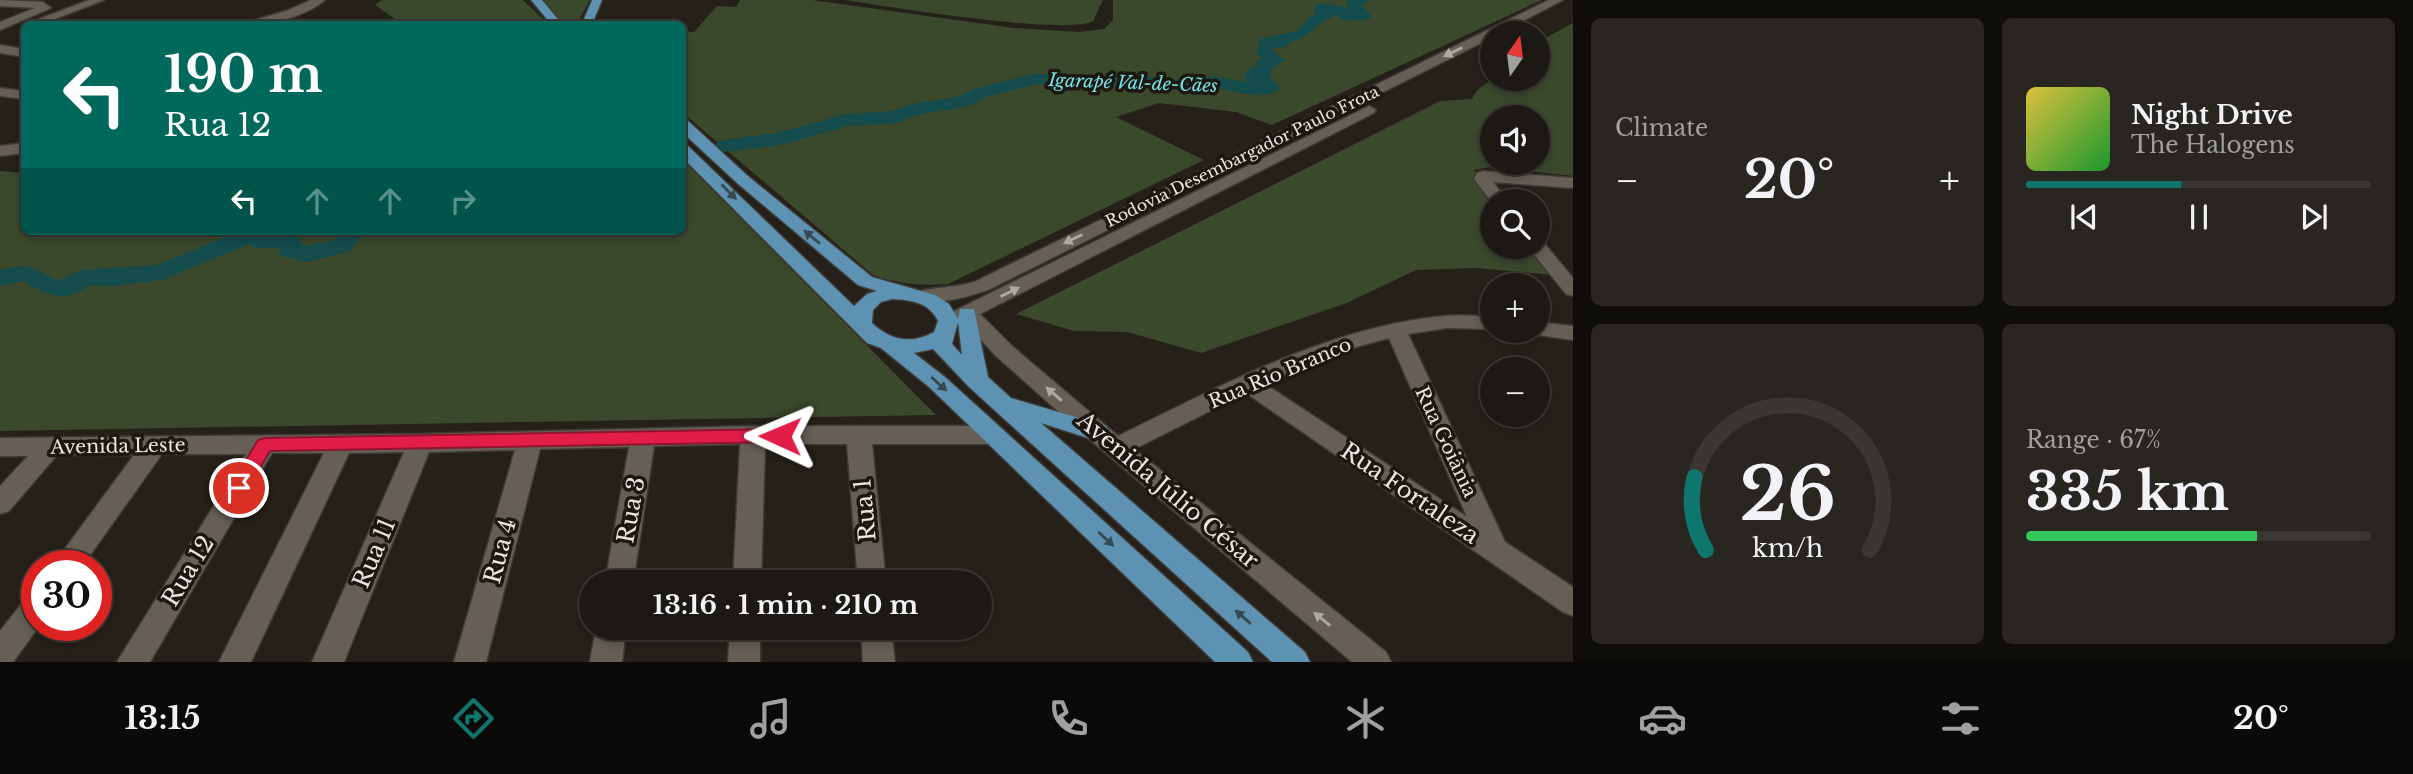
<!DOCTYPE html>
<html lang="en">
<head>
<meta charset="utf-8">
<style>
  :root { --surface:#1c1813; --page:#292521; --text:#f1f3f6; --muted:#a0a0a0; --line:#3a3733; --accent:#0f766e }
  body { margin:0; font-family:"Libre Baskerville",serif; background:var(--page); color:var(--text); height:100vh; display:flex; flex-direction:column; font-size:26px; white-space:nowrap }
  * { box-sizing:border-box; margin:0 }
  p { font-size:23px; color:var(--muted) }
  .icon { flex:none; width:38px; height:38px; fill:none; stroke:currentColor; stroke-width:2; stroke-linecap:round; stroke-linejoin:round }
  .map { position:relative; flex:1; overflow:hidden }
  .sheet { display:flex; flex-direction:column; gap:18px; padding:18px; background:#0f0d0a; width:840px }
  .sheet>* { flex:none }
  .guide { position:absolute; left:21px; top:21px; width:665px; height:214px; border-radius:10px; box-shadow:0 4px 10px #0003,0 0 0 2px var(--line); background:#00695c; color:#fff; overflow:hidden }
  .needle { width:46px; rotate:14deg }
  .controls { position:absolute; left:1480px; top:21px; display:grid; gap:14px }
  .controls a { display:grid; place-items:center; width:70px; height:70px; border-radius:50%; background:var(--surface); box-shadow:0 4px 10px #0003,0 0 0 2px var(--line); font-size:35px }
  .speed { position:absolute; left:21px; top:550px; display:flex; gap:14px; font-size:35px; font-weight:700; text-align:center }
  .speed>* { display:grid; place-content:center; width:91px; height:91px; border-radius:50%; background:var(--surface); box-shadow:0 4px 10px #0003,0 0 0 2px var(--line); line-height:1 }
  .speed .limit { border:10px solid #d22; background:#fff; color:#111 }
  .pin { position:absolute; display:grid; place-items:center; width:60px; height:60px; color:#fff; margin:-30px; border:4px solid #fff; border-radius:50%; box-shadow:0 2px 7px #0007 }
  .me { position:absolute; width:77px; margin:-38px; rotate:271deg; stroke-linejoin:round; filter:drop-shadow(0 0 5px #0008) }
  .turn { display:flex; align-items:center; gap:24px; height:147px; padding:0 28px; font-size:32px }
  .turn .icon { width:91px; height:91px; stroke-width:2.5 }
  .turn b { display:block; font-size:49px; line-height:60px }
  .lanes { display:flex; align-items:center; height:66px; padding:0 28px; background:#0003; justify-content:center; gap:35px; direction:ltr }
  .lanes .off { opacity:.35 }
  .big { font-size:52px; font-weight:800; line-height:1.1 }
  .sheet .tile { flex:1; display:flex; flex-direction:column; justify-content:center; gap:10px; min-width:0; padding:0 24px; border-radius:10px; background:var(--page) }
  .sheet .dial { align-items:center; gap:0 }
  .dial svg { height:182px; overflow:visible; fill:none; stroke:var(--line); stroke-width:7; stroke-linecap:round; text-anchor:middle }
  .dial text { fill:var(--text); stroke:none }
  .song { display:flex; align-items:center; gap:21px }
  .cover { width:84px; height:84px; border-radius:10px; background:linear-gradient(135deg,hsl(50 70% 55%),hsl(130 70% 35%)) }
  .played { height:7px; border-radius:4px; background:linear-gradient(90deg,var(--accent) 45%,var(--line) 45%) }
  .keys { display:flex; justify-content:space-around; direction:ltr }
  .heat { display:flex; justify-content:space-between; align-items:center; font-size:38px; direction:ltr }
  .charge { height:10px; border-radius:5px; background:linear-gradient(90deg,#34c759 67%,var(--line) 0) }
  .sheet .tiles { flex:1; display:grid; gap:18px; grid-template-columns:repeat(2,1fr) }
  .trip { position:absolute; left:579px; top:570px; width:413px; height:70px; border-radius:35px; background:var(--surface); box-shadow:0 4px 10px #0003,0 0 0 2px var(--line); font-weight:800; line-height:70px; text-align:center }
  .dock { display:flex; height:112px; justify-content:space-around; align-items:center; background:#0b0a08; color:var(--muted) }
  .dock .icon { width:49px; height:49px }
  .dock .active { color:var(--accent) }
  .dock b { font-size:32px; color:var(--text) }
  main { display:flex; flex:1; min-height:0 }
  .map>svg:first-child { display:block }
</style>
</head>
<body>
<main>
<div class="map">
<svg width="1573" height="662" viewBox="0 0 1573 662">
  <rect width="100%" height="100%" fill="#252019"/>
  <!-- green -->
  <path fill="#3a482c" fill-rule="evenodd" d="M382,0H523L548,24H397L399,22L375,5Z
    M542,0H590L580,18L581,24H564Z
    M740,0H812L1014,28L1079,32L1104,29L1113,20V0H1542L1272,125L1236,112L1159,103L1116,117L1204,160L948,284C921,286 899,284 873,275L683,113V31L694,32L717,6L736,7Z
    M845,0H1103L1093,21C1068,36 883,6 845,0Z
    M1573,23V176L1490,167L1474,170L1497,201H1493V247H1532L1553,275L1477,268L1416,270L1347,303L1201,353L1127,332L1074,331L1016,314L1440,101L1472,99C1484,73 1513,79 1538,79V42ZM1493,117H1538V163H1493Z
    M683,160L936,415L0,431V171L24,173V231H682Z"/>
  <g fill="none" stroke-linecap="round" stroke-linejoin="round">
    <!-- river -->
    <path fill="#144c4e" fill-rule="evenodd" d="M1347,0H1370L1361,5L1372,16L1369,19L1345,21L1330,12L1333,16C1328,20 1321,22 1317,26C1305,37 1306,38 1290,42L1287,47L1274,48L1273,51L1285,61L1272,68L1270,76L1280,88C1265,105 1224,86 1204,87C1189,89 1182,93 1166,88L1036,84L986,97L970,106L916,115L897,123L847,126L781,145L724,152L717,150L714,146L717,142L724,140L777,133L847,114L893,111L911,104L958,97L974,89L1032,74L1168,78L1182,81L1200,77H1214L1257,83L1247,81L1244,77L1248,69L1254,68L1257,61L1263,59L1257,53L1260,39L1296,31L1308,18L1316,14L1314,11L1317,3L1343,6L1350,11L1347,7Z
      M240,231L300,235L303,246L333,241L339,231H371L357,241L351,251L308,262L281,256L278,248H261L247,245L162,280L110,286L89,285C63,306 47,294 22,281L0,286V270C33,263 31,268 59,281L81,270L157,265Z"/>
    <defs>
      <path id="minor" d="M0,0L43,2L51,8L0,30V22L35,8L0,6Z
        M89,0H104L42,24H26Z
        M311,0H325C305,17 267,26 241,24L286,11Z
        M1549,0H1563L1500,33H1493V37L988,290C965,297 939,306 915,300L912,296L915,292C935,287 953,288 974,282Z
        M0,45L24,49V57L0,53Z
        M0,88L24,91V99L0,96Z
        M1369,106L1376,110L1374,113L980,314L1012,346L1118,436C1221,386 1328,327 1444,316C1460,314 1477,316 1493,317V329L1447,328L1408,334L1505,542L1573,587V616L1563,612L1246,393L1134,449L1386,652L1391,662H1352L1088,438L996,356L964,322L949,328L942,327L939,322L942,317ZM1389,338L1467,517L1265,384L1356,347Z
        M24,143V153L0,156V146Z
        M1483,171L1573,178V188L1493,182L1508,201H1493V204L1474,179L1477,173Z
        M1538,242L1544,243L1573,278V296L1566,294L1528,247H1538Z
        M1538,322L1573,326V340L1531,334L1529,331H1538Z
        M753,426H993L1002,429L1005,435L1002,441L993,444H872L886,583H858L847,444H765L761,583H733L740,444L654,446L633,583H605L629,447L540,449L486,662H454L515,450L429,452L344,662H312L404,452L349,453L251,662H219L324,453H272L150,662H117L246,454H162L83,565H53L134,455H57L9,511L0,514V486L28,456H0V438L420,434Z
        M37,593V625H40L13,662H0V631L27,597Z
        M596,628H626L622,662H590Z
        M730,628H760V662H728Z
        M861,628H891L895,662H863Z"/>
      <path id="major" d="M531,0H542L562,24H551Z
        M592,0H602L592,24H582Z
        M682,119L687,120L749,177L872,277L935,295L949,304L958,319L960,309H974L988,377L1011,398L1106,426L1109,432L1106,438L1097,441L1041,423L1305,652L1310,662H1272L969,387L933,349L914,353L945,377L1248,652L1253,662H1215L929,387L881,348L867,343L682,157V143L687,145L854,306L867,294L877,291L858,285L737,183L682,132ZM892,299C911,300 929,302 938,321L934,332C911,345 890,340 872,323L873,310L881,302ZM958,322L962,355L952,344Z"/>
    </defs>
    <!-- minor casing -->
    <use href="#minor" stroke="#3e3a35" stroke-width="3"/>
    <!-- major casing -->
    <use href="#major" stroke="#3e3a35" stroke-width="3"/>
    <!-- minor -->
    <use href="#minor" fill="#655f56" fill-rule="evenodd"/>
    <!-- major -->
    <use href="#major" fill="#5e92b2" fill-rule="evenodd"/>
  </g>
  <!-- one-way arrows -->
  <defs><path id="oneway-solid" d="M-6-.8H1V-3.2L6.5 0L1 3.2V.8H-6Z" transform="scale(1.75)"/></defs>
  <g fill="#aea9a2">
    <use href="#oneway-solid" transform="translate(1453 52) rotate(154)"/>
    <use href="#oneway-solid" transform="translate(1073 239) rotate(154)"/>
    <use href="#oneway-solid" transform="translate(1010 292) rotate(-26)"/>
    <use href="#oneway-solid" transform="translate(1054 394) rotate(-139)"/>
    <use href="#oneway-solid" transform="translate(1322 619) rotate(-141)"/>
  </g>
  <g fill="#364851">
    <use href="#oneway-solid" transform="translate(729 192) rotate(45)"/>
    <use href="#oneway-solid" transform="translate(812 237) rotate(-140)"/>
    <use href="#oneway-solid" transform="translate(939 384) rotate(42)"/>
    <use href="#oneway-solid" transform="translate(1106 539) rotate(43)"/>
    <use href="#oneway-solid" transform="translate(1243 617) rotate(-139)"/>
  </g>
  <!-- route -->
  <path fill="#e11d48" stroke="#92132f" stroke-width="2" d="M780,429L786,431L789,436L786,440L780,442L270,451L245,493L239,495L232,493L229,488L258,440L265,438Z"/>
  <g text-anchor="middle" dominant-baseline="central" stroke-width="7" stroke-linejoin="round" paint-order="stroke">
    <!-- far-street labels -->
    <g font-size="16" fill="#e9e6e1" stroke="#1c1710">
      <text transform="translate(1242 156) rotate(-26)">Rodovia Desembargador Paulo Frota</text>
    </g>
    <!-- far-water labels -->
    <g font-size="18" font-style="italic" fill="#77e4e9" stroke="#1c1710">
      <text transform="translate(1133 83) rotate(2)">Igarapé Val-de-Cães</text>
    </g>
    <!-- street labels -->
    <g font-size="19" fill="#e9e6e1" stroke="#1c1710">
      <text transform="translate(1280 373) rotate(-23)">Rua Rio Branco</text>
      <text transform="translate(1446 442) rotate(65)">Rua Goiânia</text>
      <text transform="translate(118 446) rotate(-1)">Avenida Leste</text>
    </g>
    <!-- near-street labels -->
    <g font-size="23" fill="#e9e6e1" stroke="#1c1710">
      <text transform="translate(1168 490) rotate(40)">Avenida Júlio César</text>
      <text transform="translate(1410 493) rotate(34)">Rua Fortaleza</text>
      <text transform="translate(631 510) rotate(-80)">Rua 3</text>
      <text transform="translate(865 510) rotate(-95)">Rua 1</text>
      <text transform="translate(500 551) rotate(-75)">Rua 4</text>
      <text transform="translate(374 553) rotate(-67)">Rua 11</text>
      <text transform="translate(188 571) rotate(-59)">Rua 12</text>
    </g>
  </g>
</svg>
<div class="controls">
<a><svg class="needle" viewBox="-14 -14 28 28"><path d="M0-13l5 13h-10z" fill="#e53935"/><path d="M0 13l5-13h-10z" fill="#a0a0a0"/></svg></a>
<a><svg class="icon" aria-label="sound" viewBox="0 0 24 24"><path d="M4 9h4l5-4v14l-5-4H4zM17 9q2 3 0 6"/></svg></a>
<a><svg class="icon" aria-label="search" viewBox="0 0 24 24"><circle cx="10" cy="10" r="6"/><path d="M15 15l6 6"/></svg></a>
<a>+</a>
<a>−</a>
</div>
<div class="speed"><div class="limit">30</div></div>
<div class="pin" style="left:239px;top:488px;background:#d93025"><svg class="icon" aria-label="arrive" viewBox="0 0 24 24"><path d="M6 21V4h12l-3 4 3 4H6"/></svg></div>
<svg class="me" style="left:780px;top:436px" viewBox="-20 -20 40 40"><path d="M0-17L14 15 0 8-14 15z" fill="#e11d48" stroke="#fff" stroke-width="4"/></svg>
<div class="trip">13:16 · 1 min · 210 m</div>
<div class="guide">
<div class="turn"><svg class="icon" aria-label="left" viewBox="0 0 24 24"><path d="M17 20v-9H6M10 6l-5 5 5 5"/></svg><div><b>190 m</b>Rua 12</div></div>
<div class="lanes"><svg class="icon" aria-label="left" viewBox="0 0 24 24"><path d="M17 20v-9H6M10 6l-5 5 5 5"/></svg><svg class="icon off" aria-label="ahead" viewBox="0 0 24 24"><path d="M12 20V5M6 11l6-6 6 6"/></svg><svg class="icon off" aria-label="ahead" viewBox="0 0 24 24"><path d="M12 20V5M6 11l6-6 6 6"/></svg><svg class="icon off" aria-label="right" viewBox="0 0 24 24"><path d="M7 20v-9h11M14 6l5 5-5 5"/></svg></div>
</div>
</div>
<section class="sheet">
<div class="tiles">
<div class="tile"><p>Climate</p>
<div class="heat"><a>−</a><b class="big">20°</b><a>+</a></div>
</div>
<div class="tile">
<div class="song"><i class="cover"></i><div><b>Night Drive</b><p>The Halogens</p></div></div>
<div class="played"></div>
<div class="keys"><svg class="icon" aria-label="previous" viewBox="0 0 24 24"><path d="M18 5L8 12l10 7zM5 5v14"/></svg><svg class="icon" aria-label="pause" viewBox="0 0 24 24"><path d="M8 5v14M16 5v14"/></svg><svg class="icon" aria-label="next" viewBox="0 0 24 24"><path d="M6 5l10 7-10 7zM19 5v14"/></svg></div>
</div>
<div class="tile dial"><svg viewBox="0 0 100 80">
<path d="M14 69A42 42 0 1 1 86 69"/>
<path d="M14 69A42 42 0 0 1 9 37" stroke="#0f766e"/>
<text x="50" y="56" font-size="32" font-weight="700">26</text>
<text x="50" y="72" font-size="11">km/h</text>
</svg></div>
<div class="tile"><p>Range · 67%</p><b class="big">335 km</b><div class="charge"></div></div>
</div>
</section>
</main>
<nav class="dock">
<b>13:15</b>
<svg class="icon active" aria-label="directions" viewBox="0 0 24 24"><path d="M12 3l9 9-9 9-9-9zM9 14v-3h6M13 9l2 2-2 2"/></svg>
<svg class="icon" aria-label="music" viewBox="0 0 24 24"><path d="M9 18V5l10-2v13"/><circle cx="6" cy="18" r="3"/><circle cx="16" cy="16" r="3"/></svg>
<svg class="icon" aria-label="phone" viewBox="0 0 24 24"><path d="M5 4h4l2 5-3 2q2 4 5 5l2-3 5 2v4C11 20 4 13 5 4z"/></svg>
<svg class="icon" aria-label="climate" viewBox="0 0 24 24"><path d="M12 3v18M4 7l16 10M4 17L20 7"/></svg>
<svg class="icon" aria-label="car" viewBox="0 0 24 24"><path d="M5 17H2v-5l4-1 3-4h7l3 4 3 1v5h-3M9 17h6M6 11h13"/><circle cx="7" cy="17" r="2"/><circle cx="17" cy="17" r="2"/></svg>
<svg class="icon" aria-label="filters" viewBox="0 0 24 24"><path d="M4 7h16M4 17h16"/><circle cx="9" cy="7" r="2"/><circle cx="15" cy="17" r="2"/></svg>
<b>20°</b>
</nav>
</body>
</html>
